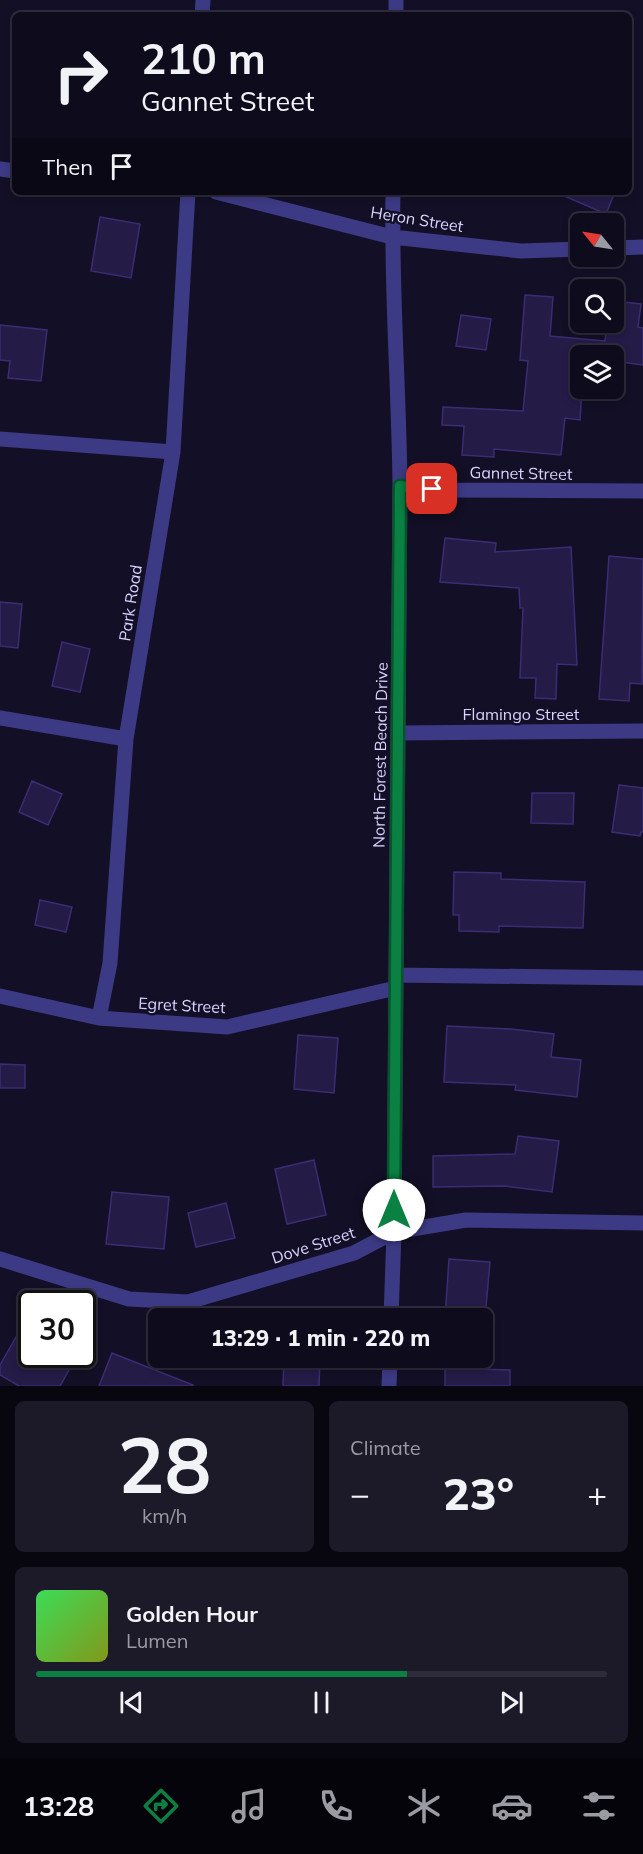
<!DOCTYPE html>
<html lang="en">
<head>
<meta charset="utf-8">
<style>
  :root { --surface:#0e0b1c; --page:#1c1929; --text:#f1f3f6; --muted:#9b9ba3; --line:#2e2b3b; --accent:#0b8043 }
  body { margin:0; font-family:Mulish,sans-serif; background:var(--page); color:var(--text); height:100vh; display:flex; flex-direction:column; font-size:22px; white-space:nowrap }
  * { box-sizing:border-box; margin:0 }
  p { font-size:20px; color:var(--muted) }
  .icon { flex:none; width:33px; height:33px; fill:none; stroke:currentColor; stroke-width:2; stroke-linecap:round; stroke-linejoin:round }
  .map { position:relative; height:1386px; overflow:hidden }
  .side { display:flex; flex-direction:column; gap:15px; padding:15px; background:#08060f; flex:1 }
  .side>* { flex:none }
  .guide { position:absolute; left:12px; top:12px; width:620px; height:183px; border-radius:9px; box-shadow:0 3px 9px #0003,0 0 0 2px var(--line); background:#0e0b1c; color:var(--text); overflow:hidden }
  .needle { width:39px; rotate:300deg }
  .tools { position:absolute; left:570px; top:213px; display:grid; gap:12px }
  .tools a { display:grid; place-items:center; width:54px; height:54px; border-radius:9px; background:var(--surface); box-shadow:0 3px 9px #0003,0 0 0 2px var(--line); font-size:30px }
  .speed { position:absolute; left:18px; top:1290px; display:flex; gap:12px; font-size:30px; font-weight:700; text-align:center }
  .speed>* { display:grid; place-content:center; width:78px; height:78px; border-radius:50%; background:var(--surface); box-shadow:0 3px 9px #0003,0 0 0 2px var(--line); line-height:1 }
  .speed .limit { border:3px solid #111; border-radius:9px; background:#fff; color:#111 }
  .pin { position:absolute; display:grid; place-items:center; width:51px; height:51px; color:#fff; margin:-26px; border-radius:12px; box-shadow:0 3px 9px #0006 }
  .me { position:absolute; width:66px; margin:-33px; rotate:0deg; stroke-linejoin:round; filter:drop-shadow(0 0 4px #0008) }
  .turn { display:flex; align-items:center; gap:21px; height:126px; padding:0 30px; font-size:27px }
  .turn .icon { width:78px; height:78px; stroke-width:2.5 }
  .turn b { display:block; font-size:42px; line-height:51px }
  .then { display:flex; align-items:center; height:57px; padding:0 30px; background:#0003; gap:12px; font-size:22px }
  .big { font-size:45px; font-weight:800; line-height:1.1 }
  .side .card { flex:1; display:flex; flex-direction:column; justify-content:center; gap:9px; min-width:0; padding:0 21px; border-radius:9px; background:var(--page) }
  .side .dial { align-items:center; gap:0 }
  .dial b { font-size:78px; line-height:1 }
  .song { display:flex; align-items:center; gap:18px }
  .cover { width:72px; height:72px; border-radius:9px; background:linear-gradient(135deg,hsl(130 70% 55%),hsl(70 70% 35%)) }
  .played { height:6px; border-radius:3px; background:linear-gradient(90deg,var(--accent) 65%,var(--line) 65%) }
  .keys { display:flex; justify-content:space-around; direction:ltr }
  .heat { display:flex; justify-content:space-between; align-items:center; font-size:33px; direction:ltr }
  .side .tiles { flex:1; display:grid; gap:15px; grid-template-columns:1fr 1fr }
  .card:last-child { grid-column:span 2 }
  .trip { position:absolute; left:148px; top:1308px; width:345px; height:60px; border-radius:9px; background:var(--surface); box-shadow:0 3px 9px #0003,0 0 0 2px var(--line); font-weight:800; line-height:60px; text-align:center }
  .tab-bar { display:flex; height:96px; justify-content:space-around; align-items:center; background:#06040b; color:var(--muted) }
  .tab-bar .icon { width:42px; height:42px }
  .tab-bar .active { color:var(--accent) }
  .tab-bar b { font-size:27px; color:var(--text) }
  .map>svg:first-child { display:block }
</style>
</head>
<body>
<div class="map">
<svg width="643" height="1386" viewBox="0 0 643 1386">
  <rect width="100%" height="100%" fill="#130f26"/>
  <!-- building -->
  <path fill="#241b47" stroke="#3b2d73" stroke-width="1.5" d="M555,192H615L606,214Z
    M100,217L140,224L131,278L91,271Z
    M525,295L553,297L550,336L605,341L607,322H614V301L641,304L638,327L643,328V365L614,361V356H580V388H582L580,420L565,418L561,455L494,449V457L462,455L464,426L442,425L443,407L523,411L528,361L520,360Z
    M461,315L491,319L486,350L456,346Z
    M0,325L47,330L41,381L8,378L10,361L0,360Z
    M445,538L496,543L495,552L571,547L577,665L557,664L556,699L535,698L536,678H520L523,608H520L519,588L440,582Z
    M609,556L643,559L642,684L630,683L629,701L599,699Z
    M0,602L22,604L18,648L0,646Z
    M62,642L90,649L80,692L52,686Z
    M32,781L62,794L48,825L19,812Z
    M619,785L643,788V832H641L640,836L612,832Z
    M532,793H574L573,824L531,823Z
    M454,872L501,873V879L585,882L583,928L499,926V932L459,931V915H453Z
    M40,900L72,907L66,932L35,925Z
    M447,1026L511,1029L554,1034L551,1057L581,1060L577,1097L515,1090L516,1085L444,1082Z
    M298,1035L338,1038L334,1093L294,1089Z
    M0,1064L25,1065V1088H0Z
    M518,1136L559,1141L552,1192L505,1186L433,1187V1156L515,1154Z
    M314,1160L326,1215L287,1224L275,1169Z
    M112,1192L169,1197L164,1249L106,1244Z
    M226,1203L235,1238L196,1247L188,1213Z
    M449,1259L490,1262L485,1318H445Z
    M32,1309V1354H78L60,1386H19L0,1375V1365Z
    M112,1353L193,1385L192,1386H99Z
    M284,1358H320L319,1386H283Z
    M445,1368L510,1370V1386H445Z"/>
  <g fill="none" stroke-linecap="round" stroke-linejoin="round">
    <!-- street -->
    <path stroke="#3d3a85" stroke-width="15" d="M202,15L203,0
      M396,15V0
      M0,169L15,171
      M216,192L392,237L521,251L580,249
      M614,248L643,247
      M0,439L173,452
      M400,486L449,490L643,491
      M0,718L126,739
      M399,733L643,731
      M396,975L643,978
      M0,996L99,1018L227,1027L387,990L396,991
      M99,1018L110,963L126,739L173,452L188,192
      M0,1259L129,1299L188,1302L354,1253L394,1232L466,1220L643,1223
      M391,1318L394,1232L400,486C399,388 391,290 393,192
      M389,1386L390,1358"/>
  </g>
  <g fill="none" stroke-linecap="round" stroke-linejoin="round">
    <defs>
      <path id="route" d="M394,1210L400,486L432,489"/>
    </defs>
    <!-- route casing -->
    <use href="#route" stroke="#07532c" stroke-width="15"/>
    <!-- route -->
    <use href="#route" stroke="#0b8043" stroke-width="10"/>
  </g>
  <g text-anchor="middle" dominant-baseline="central" stroke-width="5" stroke-linejoin="round" paint-order="stroke">
    <!-- street labels -->
    <g font-size="16" fill="#d9d4ff" stroke="#130f26">
      <text transform="translate(417 219) rotate(9)">Heron Street</text>
      <text transform="translate(521 473) rotate(1)">Gannet Street</text>
      <text transform="translate(130 603) rotate(-81)">Park Road</text>
      <text x="521" y="714">Flamingo Street</text>
      <text transform="translate(380 755) rotate(-89)">North Forest Beach Drive</text>
      <text transform="translate(182 1005) rotate(3)">Egret Street</text>
      <text transform="translate(313 1245) rotate(-18)">Dove Street</text>
    </g>
  </g>
</svg>
<div class="tools">
<a><svg class="needle" viewBox="-14 -14 28 28"><path d="M0-13l5 13h-10z" fill="#e53935"/><path d="M0 13l5-13h-10z" fill="#9b9ba3"/></svg></a>
<a><svg class="icon" aria-label="search" viewBox="0 0 24 24"><circle cx="10" cy="10" r="6"/><path d="M15 15l6 6"/></svg></a>
<a><svg class="icon" aria-label="layers" viewBox="0 0 24 24"><path d="M12 4l9 5-9 5-9-5zM3 14l9 5 9-5"/></svg></a>
</div>
<div class="speed"><div class="limit">30</div></div>
<div class="pin" style="left:432px;top:489px;background:#d93025"><svg class="icon" aria-label="arrive" viewBox="0 0 24 24"><path d="M6 21V4h12l-3 4 3 4H6"/></svg></div>
<svg class="me" style="left:394px;top:1210px" viewBox="-20 -20 40 40"><circle r="19" fill="#fff"/><path d="M0-13L10 11 0 6-10 11z" fill="#0b8043"/></svg>
<div class="trip">13:29 · 1 min · 220 m</div>
<div class="guide">
<div class="turn"><svg class="icon" aria-label="right" viewBox="0 0 24 24"><path d="M7 20v-9h11M14 6l5 5-5 5"/></svg><div><b>210 m</b>Gannet Street</div></div>
<div class="then">Then<svg class="icon" aria-label="arrive" viewBox="0 0 24 24"><path d="M6 21V4h12l-3 4 3 4H6"/></svg></div>
</div>
</div>
<section class="side">
<div class="tiles">
<div class="card dial"><b>28</b><p>km/h</p></div>
<div class="card"><p>Climate</p>
<div class="heat"><a>−</a><b class="big">23°</b><a>+</a></div>
</div>
<div class="card">
<div class="song"><i class="cover"></i><div><b>Golden Hour</b><p>Lumen</p></div></div>
<div class="played"></div>
<div class="keys"><svg class="icon" aria-label="previous" viewBox="0 0 24 24"><path d="M18 5L8 12l10 7zM5 5v14"/></svg><svg class="icon" aria-label="pause" viewBox="0 0 24 24"><path d="M8 5v14M16 5v14"/></svg><svg class="icon" aria-label="next" viewBox="0 0 24 24"><path d="M6 5l10 7-10 7zM19 5v14"/></svg></div>
</div>
</div>
</section>
<nav class="tab-bar">
<b>13:28</b>
<svg class="icon active" aria-label="directions" viewBox="0 0 24 24"><path d="M12 3l9 9-9 9-9-9zM9 14v-3h6M13 9l2 2-2 2"/></svg>
<svg class="icon" aria-label="music" viewBox="0 0 24 24"><path d="M9 18V5l10-2v13"/><circle cx="6" cy="18" r="3"/><circle cx="16" cy="16" r="3"/></svg>
<svg class="icon" aria-label="phone" viewBox="0 0 24 24"><path d="M5 4h4l2 5-3 2q2 4 5 5l2-3 5 2v4C11 20 4 13 5 4z"/></svg>
<svg class="icon" aria-label="climate" viewBox="0 0 24 24"><path d="M12 3v18M4 7l16 10M4 17L20 7"/></svg>
<svg class="icon" aria-label="car" viewBox="0 0 24 24"><path d="M5 17H2v-5l4-1 3-4h7l3 4 3 1v5h-3M9 17h6M6 11h13"/><circle cx="7" cy="17" r="2"/><circle cx="17" cy="17" r="2"/></svg>
<svg class="icon" aria-label="filters" viewBox="0 0 24 24"><path d="M4 7h16M4 17h16"/><circle cx="9" cy="7" r="2"/><circle cx="15" cy="17" r="2"/></svg>
</nav>
</body>
</html>
